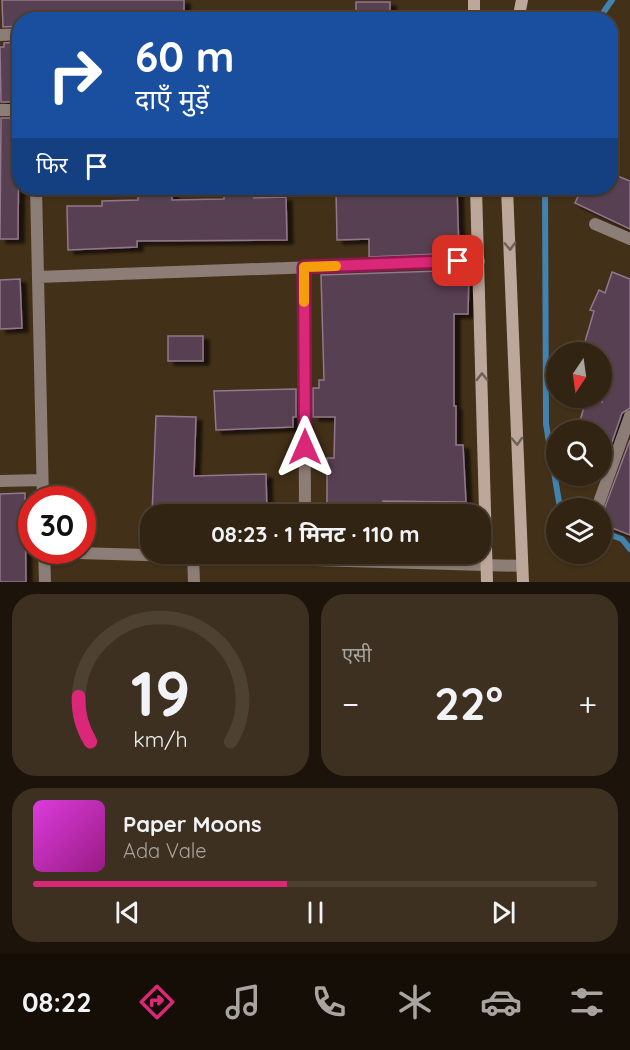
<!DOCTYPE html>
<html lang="hi">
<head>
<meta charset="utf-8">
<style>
  :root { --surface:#322412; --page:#3d3020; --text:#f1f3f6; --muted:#a8a49f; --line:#4d4132; --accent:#db2777 }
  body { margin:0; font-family:Quicksand,"Noto Sans Devanagari",sans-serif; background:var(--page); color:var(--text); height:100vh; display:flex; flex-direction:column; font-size:22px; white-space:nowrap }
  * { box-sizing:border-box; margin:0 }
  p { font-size:20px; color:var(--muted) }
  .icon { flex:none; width:33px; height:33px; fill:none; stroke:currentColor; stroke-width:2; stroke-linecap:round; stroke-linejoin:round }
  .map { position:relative; height:582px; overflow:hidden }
  .sheet { display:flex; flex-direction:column; gap:12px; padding:12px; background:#1c140a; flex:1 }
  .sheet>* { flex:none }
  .guide { position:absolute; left:12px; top:12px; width:606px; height:183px; border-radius:24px; box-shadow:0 2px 4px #0004,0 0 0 2px var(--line); background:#1a4fa0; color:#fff; overflow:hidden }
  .needle { width:39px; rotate:193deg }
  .controls { position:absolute; left:546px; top:342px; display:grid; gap:12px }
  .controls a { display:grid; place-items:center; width:66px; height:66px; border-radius:50%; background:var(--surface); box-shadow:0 2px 4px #0004,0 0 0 2px var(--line); font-size:30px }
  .speed { position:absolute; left:18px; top:486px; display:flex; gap:12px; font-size:30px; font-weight:700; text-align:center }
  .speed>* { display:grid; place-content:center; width:78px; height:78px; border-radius:50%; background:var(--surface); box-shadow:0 2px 4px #0004,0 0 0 2px var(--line); line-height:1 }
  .speed .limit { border:9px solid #d22; background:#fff; color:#111 }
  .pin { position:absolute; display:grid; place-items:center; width:51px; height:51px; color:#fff; margin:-26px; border-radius:12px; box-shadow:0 3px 9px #0006 }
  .me { position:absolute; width:66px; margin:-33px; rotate:0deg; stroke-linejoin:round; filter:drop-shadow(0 0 4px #0008) }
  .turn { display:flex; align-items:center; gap:21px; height:126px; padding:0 24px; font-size:27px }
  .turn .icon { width:78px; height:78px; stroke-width:2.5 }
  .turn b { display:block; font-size:42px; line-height:51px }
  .then { display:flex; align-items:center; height:57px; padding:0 24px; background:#0003; gap:12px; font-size:22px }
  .big { font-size:45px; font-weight:700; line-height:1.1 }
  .sheet .widget { flex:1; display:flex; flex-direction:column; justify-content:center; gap:9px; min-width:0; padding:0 21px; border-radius:24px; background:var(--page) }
  .sheet .dial { align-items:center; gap:0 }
  .dial svg { height:156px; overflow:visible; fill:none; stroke:var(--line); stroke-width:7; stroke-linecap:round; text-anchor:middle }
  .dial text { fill:var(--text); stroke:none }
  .song { display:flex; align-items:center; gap:18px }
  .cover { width:72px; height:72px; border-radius:9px; background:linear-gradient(135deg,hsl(300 70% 55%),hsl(310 70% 35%)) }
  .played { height:6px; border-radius:3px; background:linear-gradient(90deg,var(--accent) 45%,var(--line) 45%) }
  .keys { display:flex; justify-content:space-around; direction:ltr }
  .heat { display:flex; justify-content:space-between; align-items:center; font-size:33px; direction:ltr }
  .sheet .tiles { flex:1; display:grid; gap:12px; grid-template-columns:1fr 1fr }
  .widget:last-child { grid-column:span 2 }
  .trip { position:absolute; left:140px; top:504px; width:351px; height:60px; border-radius:24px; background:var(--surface); box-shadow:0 2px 4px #0004,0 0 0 2px var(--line); font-weight:700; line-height:60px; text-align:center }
  .tab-bar { display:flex; height:96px; justify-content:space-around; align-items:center; background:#140e07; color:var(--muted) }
  .tab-bar .icon { width:42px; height:42px }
  .tab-bar .on { color:var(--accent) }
  .tab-bar b { font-size:27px; color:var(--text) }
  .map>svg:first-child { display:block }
</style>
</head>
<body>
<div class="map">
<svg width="630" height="582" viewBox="0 0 630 582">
  <defs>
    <filter id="shadow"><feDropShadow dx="6" dy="4" stdDeviation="1.5" flood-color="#0009"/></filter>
  </defs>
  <rect width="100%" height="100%" fill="#433018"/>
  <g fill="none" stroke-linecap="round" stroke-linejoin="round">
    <!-- stream -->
    <path stroke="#4282af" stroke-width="6" d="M598,20L612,0
      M545,188L546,424L560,508
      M602,532L622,539L630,549"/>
  </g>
  <!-- building -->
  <path fill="#583f53" stroke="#92778d" stroke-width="1.5" filter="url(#shadow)" d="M2,0H184V19L20,20V26L3,27Z
    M356,2H390V20H356Z
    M20,42V102H1L0,47H4V43Z
    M1,118H19L18,239H0Z
    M610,173L630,181V229L575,203L582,188H610Z
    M138,188H172V200L224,199V188H254V198L286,197L287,240L137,241V247L68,250L67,206H102V201L138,200Z
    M457,188L459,253L369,257V239L337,240L336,189Z
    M469,270L468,314H454V406H456V445H463L466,502L383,501V514H327V458H334L335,417H313V388H319V380H324L321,275Z
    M612,272L630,279V408L622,413L602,471V430H577L587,398L602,402V352H582L594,311L590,310L599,290L605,293Z
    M20,279L22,328L0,329V280Z
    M168,336H203V361H168Z
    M296,389V417H293V427L216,430L214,391Z
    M156,416L196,417L194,476L266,474L267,514H152Z
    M630,440V535L602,524V515Z
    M25,493L26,582H0V494Z"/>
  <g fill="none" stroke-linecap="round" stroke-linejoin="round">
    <!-- street -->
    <path stroke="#8c7e76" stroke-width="12" d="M0,35L20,34
      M0,110H20
      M36,188L43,500
      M595,224L630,239
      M304,267L305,514
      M38,277L479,261
      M0,481L42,480
      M597,508L630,416
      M44,550L45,582
      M44,552L522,566
      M193,556L194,582"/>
    <!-- secondary -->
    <path stroke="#bda79a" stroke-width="12" d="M474,20V0
      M518,20L522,0
      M476,188L487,582
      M507,188L523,582"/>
  </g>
  <!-- one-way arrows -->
  <defs><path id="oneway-chevron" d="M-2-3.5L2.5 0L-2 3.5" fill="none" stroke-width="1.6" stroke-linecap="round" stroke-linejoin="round" transform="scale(1.5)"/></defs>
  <g stroke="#706055">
    <use href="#oneway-chevron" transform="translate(510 246) rotate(88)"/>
    <use href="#oneway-chevron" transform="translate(482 377) rotate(-91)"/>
    <use href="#oneway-chevron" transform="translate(517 441) rotate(88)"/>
  </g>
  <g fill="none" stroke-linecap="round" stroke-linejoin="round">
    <defs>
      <path id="route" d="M305,447L304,267L458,261"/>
    </defs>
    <!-- route casing -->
    <use href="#route" stroke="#8e194d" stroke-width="15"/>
    <!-- route -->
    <use href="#route" stroke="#db2777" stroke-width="10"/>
    <!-- slow -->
    <path stroke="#f59e0b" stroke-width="10" d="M304,302V267L336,266"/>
  </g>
</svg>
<div class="controls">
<a><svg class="needle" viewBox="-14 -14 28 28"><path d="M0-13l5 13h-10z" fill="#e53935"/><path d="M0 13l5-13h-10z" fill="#a8a49f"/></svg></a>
<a><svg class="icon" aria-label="search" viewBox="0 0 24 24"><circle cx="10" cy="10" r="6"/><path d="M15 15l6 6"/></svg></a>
<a><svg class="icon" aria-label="layers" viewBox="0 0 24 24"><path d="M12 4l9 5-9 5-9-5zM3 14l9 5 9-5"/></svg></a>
</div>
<div class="speed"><div class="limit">30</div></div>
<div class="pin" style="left:458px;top:261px;background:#d93025"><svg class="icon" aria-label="arrive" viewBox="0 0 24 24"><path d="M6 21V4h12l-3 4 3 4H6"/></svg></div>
<svg class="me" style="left:305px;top:447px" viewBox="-20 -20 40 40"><path d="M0-17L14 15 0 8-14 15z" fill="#db2777" stroke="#fff" stroke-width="4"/></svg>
<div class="trip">08:23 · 1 मिनट · 110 m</div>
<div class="guide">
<div class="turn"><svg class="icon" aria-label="right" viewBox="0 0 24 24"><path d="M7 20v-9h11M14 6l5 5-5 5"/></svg><div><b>60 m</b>दाएँ मुड़ें</div></div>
<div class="then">फिर<svg class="icon" aria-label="arrive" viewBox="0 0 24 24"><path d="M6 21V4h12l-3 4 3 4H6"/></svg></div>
</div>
</div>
<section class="sheet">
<div class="tiles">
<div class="widget dial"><svg viewBox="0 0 100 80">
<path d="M14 69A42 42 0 1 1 86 69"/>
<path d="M14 69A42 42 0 0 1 8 46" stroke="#db2777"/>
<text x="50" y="56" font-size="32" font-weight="700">19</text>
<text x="50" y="72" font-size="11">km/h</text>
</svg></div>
<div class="widget"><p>एसी</p>
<div class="heat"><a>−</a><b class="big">22°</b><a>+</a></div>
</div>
<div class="widget">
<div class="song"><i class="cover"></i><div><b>Paper Moons</b><p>Ada Vale</p></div></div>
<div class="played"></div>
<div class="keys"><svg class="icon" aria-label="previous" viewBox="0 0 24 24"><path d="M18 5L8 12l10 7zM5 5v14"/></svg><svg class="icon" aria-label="pause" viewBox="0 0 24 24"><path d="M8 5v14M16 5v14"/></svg><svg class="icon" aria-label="next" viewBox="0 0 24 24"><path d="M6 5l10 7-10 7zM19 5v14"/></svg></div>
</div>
</div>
</section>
<nav class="tab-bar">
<b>08:22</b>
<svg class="icon on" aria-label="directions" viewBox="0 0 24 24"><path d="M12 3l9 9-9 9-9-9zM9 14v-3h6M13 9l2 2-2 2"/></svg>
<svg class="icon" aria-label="music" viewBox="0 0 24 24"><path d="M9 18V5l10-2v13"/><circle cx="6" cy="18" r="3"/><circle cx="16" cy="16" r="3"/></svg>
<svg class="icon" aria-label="phone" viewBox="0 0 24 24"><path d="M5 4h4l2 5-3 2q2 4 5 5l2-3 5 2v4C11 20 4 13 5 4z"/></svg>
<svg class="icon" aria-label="climate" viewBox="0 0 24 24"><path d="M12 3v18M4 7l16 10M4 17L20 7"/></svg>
<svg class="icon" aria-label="car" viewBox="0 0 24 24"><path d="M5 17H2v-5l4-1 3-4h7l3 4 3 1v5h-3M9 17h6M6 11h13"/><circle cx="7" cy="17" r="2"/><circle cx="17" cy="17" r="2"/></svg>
<svg class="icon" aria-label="filters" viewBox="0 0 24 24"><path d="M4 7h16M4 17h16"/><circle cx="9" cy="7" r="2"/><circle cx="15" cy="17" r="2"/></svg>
</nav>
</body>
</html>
